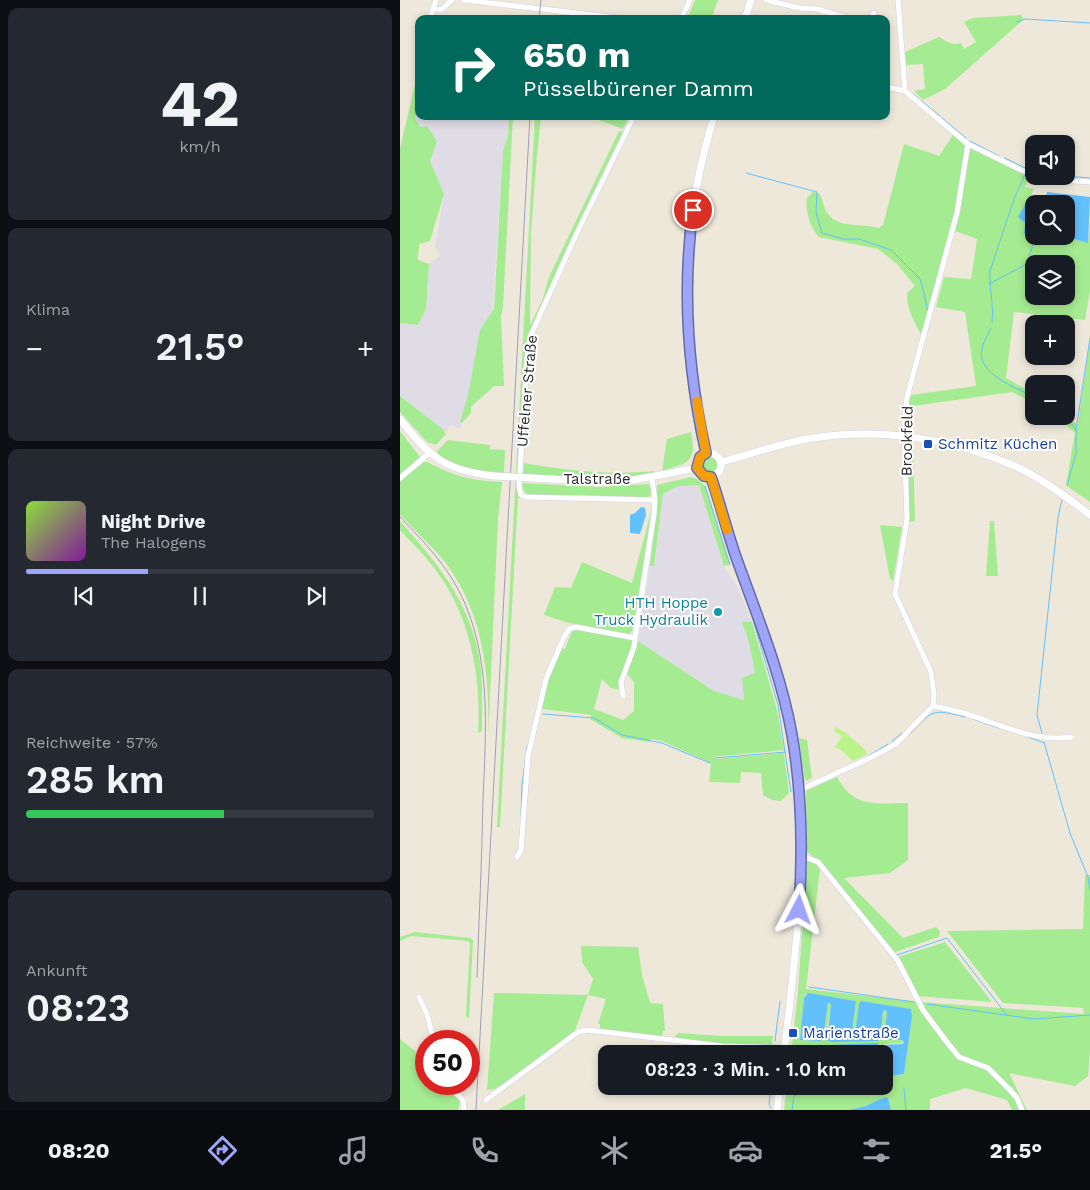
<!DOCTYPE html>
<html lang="de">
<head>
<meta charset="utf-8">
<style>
  :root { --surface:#171b24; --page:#242831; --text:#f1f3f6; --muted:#9ea1a6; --line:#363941; --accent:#9da4fa }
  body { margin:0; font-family:"Work Sans",sans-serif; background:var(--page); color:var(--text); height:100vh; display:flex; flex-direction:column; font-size:19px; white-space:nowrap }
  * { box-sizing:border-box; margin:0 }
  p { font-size:16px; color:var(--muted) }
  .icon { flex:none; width:28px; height:28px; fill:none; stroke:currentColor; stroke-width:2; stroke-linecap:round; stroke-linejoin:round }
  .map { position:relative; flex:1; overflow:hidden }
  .details { display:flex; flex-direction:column; gap:8px; padding:8px; background:#0d0f14; width:400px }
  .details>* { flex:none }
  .banner { position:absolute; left:15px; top:15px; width:475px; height:105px; border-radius:10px; box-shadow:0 2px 8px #0003; background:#00695c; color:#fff; overflow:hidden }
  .tools { position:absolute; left:625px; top:135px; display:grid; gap:10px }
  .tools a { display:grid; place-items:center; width:50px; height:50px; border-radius:10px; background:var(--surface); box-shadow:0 2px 8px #0003; font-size:25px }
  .speed { position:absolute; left:15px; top:1030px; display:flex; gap:10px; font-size:25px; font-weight:700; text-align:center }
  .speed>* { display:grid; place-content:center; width:65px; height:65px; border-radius:50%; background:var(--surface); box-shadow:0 2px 8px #0003; line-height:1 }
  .speed .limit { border:8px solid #d22; background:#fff; color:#111 }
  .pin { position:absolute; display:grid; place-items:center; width:42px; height:42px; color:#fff; margin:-21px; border:2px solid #fff; border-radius:50%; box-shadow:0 1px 5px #0007 }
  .me { position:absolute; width:55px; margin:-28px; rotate:4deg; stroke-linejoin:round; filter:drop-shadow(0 0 4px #0008) }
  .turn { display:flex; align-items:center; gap:18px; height:105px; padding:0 25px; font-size:22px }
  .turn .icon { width:65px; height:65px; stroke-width:2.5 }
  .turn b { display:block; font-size:35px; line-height:42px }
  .big { font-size:38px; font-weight:600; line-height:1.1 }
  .details .widget { flex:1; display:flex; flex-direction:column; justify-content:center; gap:8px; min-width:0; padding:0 18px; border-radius:10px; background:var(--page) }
  .details .dial { align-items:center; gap:0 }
  .dial b { font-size:65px; line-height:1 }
  .song { display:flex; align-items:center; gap:15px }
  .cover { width:60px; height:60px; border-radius:8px; background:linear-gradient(135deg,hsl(90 70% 55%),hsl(290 70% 35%)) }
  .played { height:5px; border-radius:2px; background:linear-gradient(90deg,var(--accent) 35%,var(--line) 35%) }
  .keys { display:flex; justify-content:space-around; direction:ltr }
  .heat { display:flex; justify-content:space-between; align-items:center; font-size:28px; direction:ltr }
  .charge { height:8px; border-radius:4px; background:linear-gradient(90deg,#34c759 57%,var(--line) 0) }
  .trip { position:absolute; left:198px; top:1045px; width:295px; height:50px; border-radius:10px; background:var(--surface); box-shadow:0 2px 8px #0003; font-weight:600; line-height:50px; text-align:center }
  .dock { display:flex; height:80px; justify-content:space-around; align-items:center; background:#090b0e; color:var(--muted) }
  .dock .icon { width:35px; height:35px }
  .dock .current { color:var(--accent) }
  .dock b { font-size:22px; color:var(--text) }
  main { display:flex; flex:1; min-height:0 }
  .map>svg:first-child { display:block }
</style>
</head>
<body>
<main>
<section class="details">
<div class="widget dial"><b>42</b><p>km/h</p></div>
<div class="widget"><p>Klima</p>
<div class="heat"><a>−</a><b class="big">21.5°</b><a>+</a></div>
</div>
<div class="widget">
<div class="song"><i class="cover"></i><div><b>Night Drive</b><p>The Halogens</p></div></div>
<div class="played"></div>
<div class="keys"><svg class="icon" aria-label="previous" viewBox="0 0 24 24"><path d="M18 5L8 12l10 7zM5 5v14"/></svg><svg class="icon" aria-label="pause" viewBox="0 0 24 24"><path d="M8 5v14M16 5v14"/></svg><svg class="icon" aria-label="next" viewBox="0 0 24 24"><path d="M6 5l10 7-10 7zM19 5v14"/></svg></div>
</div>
<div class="widget"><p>Reichweite · 57%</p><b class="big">285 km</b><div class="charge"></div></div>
<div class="widget"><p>Ankunft</p><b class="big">08:23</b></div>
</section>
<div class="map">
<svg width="690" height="1110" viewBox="0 0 690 1110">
  <rect width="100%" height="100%" fill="#eee8db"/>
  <!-- industrial -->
  <path fill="#e0dce6" d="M19,98V116H109L108,136L103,151L92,318L79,348L60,429L50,425L48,431L44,430L0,396V323L18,325L26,309L29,264L40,255L35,247L44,194L14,125Z
    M299,485L324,566L338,587L352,622H342L349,642L355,673L345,700L314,691L238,641L250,566H254L263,494L278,486Z"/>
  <!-- green -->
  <path fill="#a5eb91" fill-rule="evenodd" d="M295,0H318L311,19H287Z
    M622,15L623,20L545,89L523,100L514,91L525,89L523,64L506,65L505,52L539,37C547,41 551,46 561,43L564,49L576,42L564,22L573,18Z
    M19,68V98L15,118L20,127L27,126L37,141L30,161L44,194L30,241L19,244L18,260L29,264L26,309L18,325L0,323V148Z
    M109,116H113L103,307L101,316L104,386H94L71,407V413L62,423L60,422L68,395L80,330L94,309L103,151L108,136Z
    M135,116H141L136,167L131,233L130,325L142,301L149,277L219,131L225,132L130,333L118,488L125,498H118L100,827H97Z
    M188,116H229L223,129Z
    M553,135L566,147L556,213L521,334C513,319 507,310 507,293L515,286L497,264L478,249L419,237C410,227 405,211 407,198L413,192L419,193C424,200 423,208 428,214C439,229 463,223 479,228L483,225L504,144L539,156Z
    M570,147L630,176L625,187L634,189L619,217L625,223V233L641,239L663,236L688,243L690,221V290L685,320L614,312L606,378L634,394V403L612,392L513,406V428H507L508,406L511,395L576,386L565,312L536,307L544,277L571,279L577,239L555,231L560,213ZM634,264H666V296H634Z
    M690,339V502L671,489L666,484L675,433L656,416H666L678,425Z
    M0,396L44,430L46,434L36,445L27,442L0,412Z
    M0,431L20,457L0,475Z
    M291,432C297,462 289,463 262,471L267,439Z
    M48,440L90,445V449L105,450L104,473C80,471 59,468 38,455L37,451Z
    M508,445H513L515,521L509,522Z
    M300 465a9 9 0 1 1 18 0a9 9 0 1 1-18 0Z
    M24,462H27C57,477 69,480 102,482L98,519L88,740C90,675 84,608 40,556C27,542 13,528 0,515V482Z
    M124,463C167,471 211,475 255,471V474C212,483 166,478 123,474Z
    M291,477L297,479L305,486L330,564L324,566L299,485L278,486L263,494L254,566H250L257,502V485Z
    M122,483L198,487L249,484L251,491L250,496L245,498L179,495H128L123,490Z
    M252,508L235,616H234L232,631L229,634L169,623L144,615L155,587L171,588L182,562L232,583Z
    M0,521C38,564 71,603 80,662C83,685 82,708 82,731L78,733C82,675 69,610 31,564C22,552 10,541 0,530Z
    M590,521H594L598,576H586Z
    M480,525L502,527L493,581L490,579Z
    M342,622H352L377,710L384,750L313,757L315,759L384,753L389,793L381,801L372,800L363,795L361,773L341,772L340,783L309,782L311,763L262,741L251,739L250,742L222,738L190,719L191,715L142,709L148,680L162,648L165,649L171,633L175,628L232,640V646L221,690L211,688L202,679L194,709L223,720L234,711V682L227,674L238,641L314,691L344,700L342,678L355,673L349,642Z
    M399,738L407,740L412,778L405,781Z
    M437,777C454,809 477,803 508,803V860L490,873L444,878L503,938L536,927L540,931L539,937L495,952L418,859L412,856L407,851L406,791Z
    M407,861L416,863L420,869L406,989L520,1002L684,1014L683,1008L603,1003L547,931L683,929L685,875H690V1051L688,1076L675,1086L609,1073L627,1110H612L607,1100L566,1088L530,1099V1110H491L488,1098L485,1097L466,1106L448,1110H384L387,1086H393V1093L396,1095L445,1086H484V1077L504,1074L512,1017L509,1009L461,1001L455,1035H454L452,1033L456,1001L406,994L404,998L400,1040L420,1041L423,1039L428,1003L431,1004L426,1037L428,1042L478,1040L484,1010L487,1012L484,1040H502L503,1043L484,1044L482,1054H478L479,1046H426L425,1054H421L422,1048L397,1047L396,1054H391L398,992Z
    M15,932L70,938L73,940L69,1019L66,1016L70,943L68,941L11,936L0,941V937Z
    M545,942L592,1002L517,996L513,984L498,957Z
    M181,946L238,947L242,975L250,1003L263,1004L265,1031H263L262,1037L200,1030V1024H198L206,999L188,995L174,1033L99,1088V1086L95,1089L87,1090L94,993L188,995L193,979L182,962Z
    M278,1033L322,1036H373L372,1045L322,1044L276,1038L275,1036Z
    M0,1039L26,1060V1084H48L47,1087L60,1102L58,1110H0Z
    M125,1094V1110H98Z"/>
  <!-- pitch -->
  <path fill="#bbf38b" d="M436,727L444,732H445L465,750L467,754L453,761L441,750L435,747L442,736L434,731Z"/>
  <!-- water -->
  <path fill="#62c0fc" d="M647,192L690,197L688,243L663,236H666V204H634V236H662L641,239L624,233L625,223L618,217L630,196L646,197Z
    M241,507L245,508L246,515L240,534L230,533V515L235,513Z
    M408,993L456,1001L452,1033L454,1035L455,1034L459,1004L461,1001L511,1009L512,1017L504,1074L484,1077L483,1045L502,1044L504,1042L502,1040H484L487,1012L485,1010L483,1012L480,1038L478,1041L432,1042L427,1041L431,1004L428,1003L423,1039L420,1041L400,1040L404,998Z
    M478,1043V1054H454L453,1049H450L449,1054H425L426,1046L429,1045Z
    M421,1045V1054H396L398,1046Z
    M393,1086H445L394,1096L393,1093Z
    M485,1097L488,1098L491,1110H448L466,1106Z"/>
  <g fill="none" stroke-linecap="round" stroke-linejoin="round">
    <!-- stream -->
    <path stroke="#62c0fc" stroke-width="1" d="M617,22L625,19L690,23
      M513,94L540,116
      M542,118L566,138
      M570,141L599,156
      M605,158L625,168
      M346,173L417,192L416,212L422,233L443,239H459L491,250L520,279L523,289L528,312
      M666,176L690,178
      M589,284L627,264L635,237
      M592,322C594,305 589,288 590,271L614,199L625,174
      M591,328C588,335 583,342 582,350C576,373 617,388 634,397
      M666,416L676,430V453L667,486
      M676,430L690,338
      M305,486L330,565
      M354,623L378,705L391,792
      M143,714L194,718L222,735L262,743L310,763
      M573,719L599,728
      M511,733C534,709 532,709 565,717
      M642,733L637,715L658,517L662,500
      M628,737L644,743
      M492,741L502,733
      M644,742L670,833L688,877L690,891
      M468,756L488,744
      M315,758L386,752
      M121,815L122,785L127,747
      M497,955L547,938L606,1014
      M409,987L514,1002
      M527,1004L634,1019L690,1015
      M375,1041L380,1001
      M504,1088L506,1110
      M371,1108L369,1105L371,1086
      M392,1110L394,1096"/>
    <defs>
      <path id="street" d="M64,0L227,19
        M366,0L399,8L417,9L451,19
        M498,0L505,91
        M34,8L41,10L52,0
        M30,19L36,0
        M281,19L290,0
        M472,19L474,13
        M486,87L505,91L568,144L621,170L634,175
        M234,116L175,237L130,337L127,359L119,487L121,495L126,497L255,500
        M639,176L646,179L690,182
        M0,478L29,453
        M223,696L221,682L234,647L235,638
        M533,706C543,708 553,710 563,713C598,723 634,743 671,737
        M399,789L404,788L472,757L496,744L533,706L534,694L531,672L495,594L507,519L504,430L507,397L557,213L568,144
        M402,856L418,862L498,961L523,1010L546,1041L559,1057L588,1068L609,1089L617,1098L622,1110
        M117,857L121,850L128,756L143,692L146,679L164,637L169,629L176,627L235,638L254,514L255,500L252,477
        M19,997L27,1014L34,1041
        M46,1084L63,1100L64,1110
        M86,1100L178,1032L188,1030L322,1046L385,1048"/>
      <path id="secondary" d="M345,19L351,0
        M0,419C30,457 45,471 94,476
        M297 465a12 12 0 1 1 24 0a12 12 0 1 1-24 0Z
        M306,453C287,367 281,278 296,191C300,165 307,141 314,116
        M321,462C352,454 381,443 413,438C482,427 554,439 617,467C643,479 667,497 690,515
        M311,477C320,503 327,530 336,557C357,615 380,672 392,733C412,839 396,948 384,1054
        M132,478L202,482L228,481L297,468
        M377,1110L380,1086"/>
    </defs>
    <!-- street casing -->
    <use href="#street" stroke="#d0d1e5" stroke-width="6"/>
    <!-- secondary casing -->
    <use href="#secondary" stroke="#d0d1e5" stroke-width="8"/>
    <!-- street -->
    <use href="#street" stroke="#fff" stroke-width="5"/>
    <!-- secondary -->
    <use href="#secondary" stroke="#fff" stroke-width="7"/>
    <!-- rail -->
    <path stroke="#9d9db7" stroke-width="1" d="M139,19L141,0
      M0,517C22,540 44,562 59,591C92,655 86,729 83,799C82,858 79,918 77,977
      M76,1110L130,116"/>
    <defs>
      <path id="secondary-bridge" d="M94,476L132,478"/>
    </defs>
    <!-- secondary-bridge casing -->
    <use href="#secondary-bridge" stroke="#d0d1e5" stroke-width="8" stroke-linecap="butt"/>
    <!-- secondary-bridge -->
    <use href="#secondary-bridge" stroke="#fff" stroke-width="7"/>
  </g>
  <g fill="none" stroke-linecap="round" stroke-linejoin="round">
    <defs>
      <path id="route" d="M293,210C282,290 288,373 306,453L300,457L297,468L304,476L311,477C320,503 327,531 336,557C357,616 381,673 392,735C402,793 403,851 399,910"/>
    </defs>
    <!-- route casing -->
    <use href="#route" stroke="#666ba2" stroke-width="12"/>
    <!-- route -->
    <use href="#route" stroke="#9da4fa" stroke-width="9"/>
    <!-- slow -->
    <path stroke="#f59e0b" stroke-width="9" d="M297,401L306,453L300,457L297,468L304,476L311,477L327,530"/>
  </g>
  <!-- markers -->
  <g fill="#1a4fb4" stroke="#fff" stroke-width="2">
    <rect x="523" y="439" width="10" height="10" rx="2.5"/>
    <rect x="388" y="1028" width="10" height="10" rx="2.5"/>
  </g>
  <circle fill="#0f9aa8" stroke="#fff" stroke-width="2" cx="318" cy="612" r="5"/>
  <g text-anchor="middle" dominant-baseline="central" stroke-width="4" stroke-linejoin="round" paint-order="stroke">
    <!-- street labels -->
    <g font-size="15" fill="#2a2a2a" stroke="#fff">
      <text transform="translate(127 391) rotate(-85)">Uffelner Straße</text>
      <text transform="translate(507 441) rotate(-89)">Brookfeld</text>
      <text x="197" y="479">Talstraße</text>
    </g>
    <!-- transit labels -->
    <g font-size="15" fill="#164399" stroke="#fff" text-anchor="start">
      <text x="538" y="444">Schmitz Küchen</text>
      <text x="403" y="1033">Marienstraße</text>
    </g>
    <!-- culture labels -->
    <g font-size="15" fill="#0d838f" stroke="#fff" text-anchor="end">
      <text x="308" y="603">HTH Hoppe<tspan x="308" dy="17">Truck Hydraulik</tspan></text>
    </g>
  </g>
</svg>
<div class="tools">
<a><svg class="icon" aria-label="sound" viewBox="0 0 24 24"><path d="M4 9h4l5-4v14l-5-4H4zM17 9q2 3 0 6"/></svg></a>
<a><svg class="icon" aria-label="search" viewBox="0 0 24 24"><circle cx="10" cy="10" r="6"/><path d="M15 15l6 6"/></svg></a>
<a><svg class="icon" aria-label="layers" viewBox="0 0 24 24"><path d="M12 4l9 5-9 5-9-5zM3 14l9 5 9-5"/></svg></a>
<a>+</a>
<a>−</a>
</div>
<div class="speed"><div class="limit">50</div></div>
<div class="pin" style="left:293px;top:210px;background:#d93025"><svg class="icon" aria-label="arrive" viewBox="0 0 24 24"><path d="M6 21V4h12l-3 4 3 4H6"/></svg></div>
<svg class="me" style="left:399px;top:910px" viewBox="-20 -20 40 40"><path d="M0-17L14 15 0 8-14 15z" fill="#9da4fa" stroke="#fff" stroke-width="4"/></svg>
<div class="trip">08:23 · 3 Min. · 1.0 km</div>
<div class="banner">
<div class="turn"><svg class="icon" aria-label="right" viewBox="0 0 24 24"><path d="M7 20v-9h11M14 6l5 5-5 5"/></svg><div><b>650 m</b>Püsselbürener Damm</div></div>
</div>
</div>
</main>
<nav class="dock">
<b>08:20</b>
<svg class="icon current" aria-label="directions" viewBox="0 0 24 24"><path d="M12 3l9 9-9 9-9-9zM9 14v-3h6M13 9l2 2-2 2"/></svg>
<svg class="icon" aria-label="music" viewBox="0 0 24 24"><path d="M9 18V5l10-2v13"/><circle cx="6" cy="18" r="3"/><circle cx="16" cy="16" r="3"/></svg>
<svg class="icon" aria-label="phone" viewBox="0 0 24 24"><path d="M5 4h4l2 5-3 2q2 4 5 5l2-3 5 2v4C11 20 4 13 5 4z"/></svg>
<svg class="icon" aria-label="climate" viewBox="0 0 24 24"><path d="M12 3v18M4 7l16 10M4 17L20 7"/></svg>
<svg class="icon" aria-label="car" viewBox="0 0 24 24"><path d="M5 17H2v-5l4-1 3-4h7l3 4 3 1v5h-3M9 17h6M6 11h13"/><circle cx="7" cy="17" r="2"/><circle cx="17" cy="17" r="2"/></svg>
<svg class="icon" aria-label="filters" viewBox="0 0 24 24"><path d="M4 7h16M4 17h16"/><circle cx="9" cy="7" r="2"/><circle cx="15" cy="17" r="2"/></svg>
<b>21.5°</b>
</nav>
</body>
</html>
